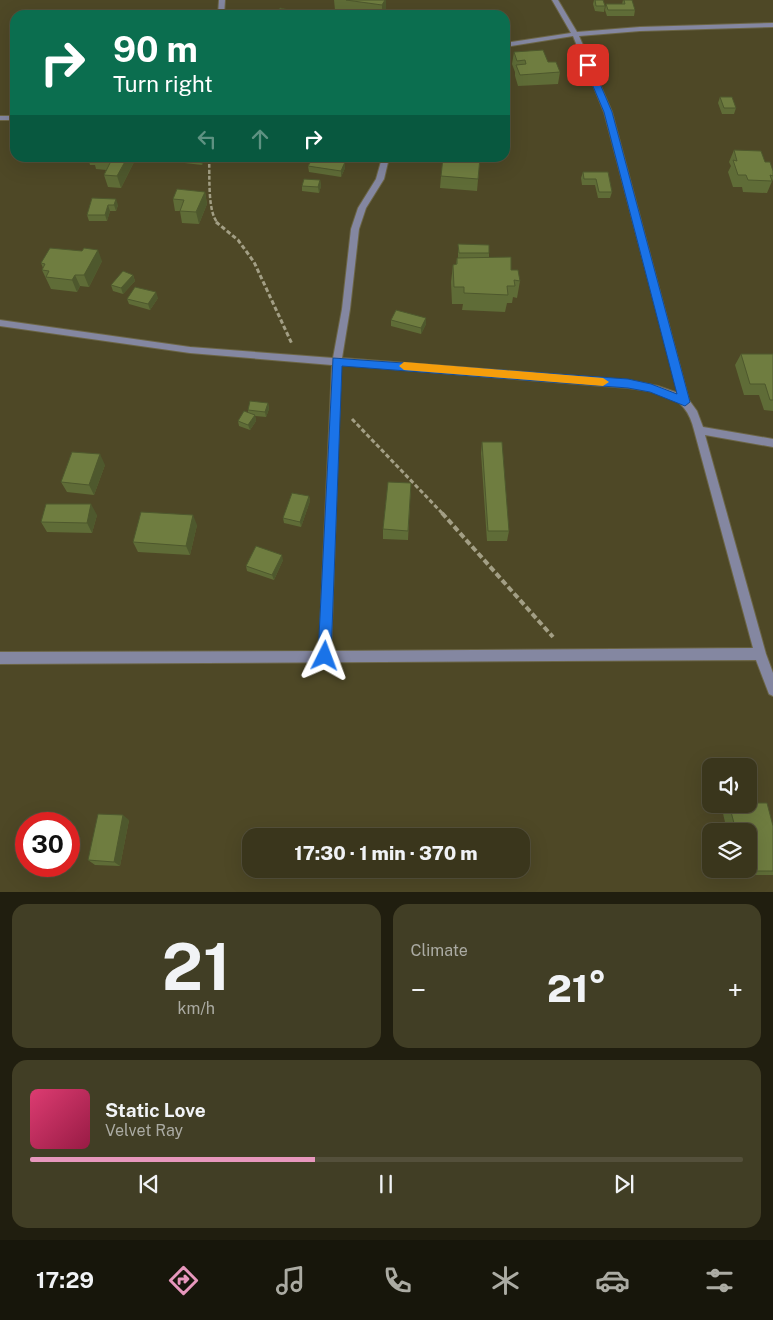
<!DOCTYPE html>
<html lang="en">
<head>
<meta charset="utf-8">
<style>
  :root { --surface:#3a361c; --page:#413e25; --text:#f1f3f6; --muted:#ababa3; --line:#54503b; --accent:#e797bd }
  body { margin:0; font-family:"Public Sans",sans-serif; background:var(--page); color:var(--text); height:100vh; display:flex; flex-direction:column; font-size:19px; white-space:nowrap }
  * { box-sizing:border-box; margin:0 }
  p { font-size:16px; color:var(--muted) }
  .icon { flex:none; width:28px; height:28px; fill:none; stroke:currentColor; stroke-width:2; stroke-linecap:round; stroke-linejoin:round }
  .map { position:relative; height:892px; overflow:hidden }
  .side { display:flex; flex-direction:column; gap:12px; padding:12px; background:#201e0f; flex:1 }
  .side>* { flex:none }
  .top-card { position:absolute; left:10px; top:10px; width:500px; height:152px; border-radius:15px; box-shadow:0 5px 20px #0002,0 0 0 1px var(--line); background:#0b6e4f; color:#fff; overflow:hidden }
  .fabs { position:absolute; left:702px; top:758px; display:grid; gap:10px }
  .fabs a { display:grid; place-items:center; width:55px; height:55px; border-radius:10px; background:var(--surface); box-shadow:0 5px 20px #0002,0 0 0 1px var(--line); font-size:25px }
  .speed { position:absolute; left:15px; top:812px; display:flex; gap:10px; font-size:25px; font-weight:700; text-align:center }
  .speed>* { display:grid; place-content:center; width:65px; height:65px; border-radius:50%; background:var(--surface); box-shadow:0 5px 20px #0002,0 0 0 1px var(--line); line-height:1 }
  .speed .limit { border:8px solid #d22; background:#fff; color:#111 }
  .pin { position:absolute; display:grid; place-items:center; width:42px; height:42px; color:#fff; margin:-21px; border-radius:10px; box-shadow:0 2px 8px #0006 }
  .me { position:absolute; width:55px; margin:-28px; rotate:3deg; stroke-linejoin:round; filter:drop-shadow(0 0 4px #0008) }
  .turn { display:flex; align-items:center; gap:18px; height:105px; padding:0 20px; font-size:22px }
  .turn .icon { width:65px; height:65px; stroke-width:2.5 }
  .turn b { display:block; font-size:35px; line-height:42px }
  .lanes { display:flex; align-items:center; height:48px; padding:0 20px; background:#0003; justify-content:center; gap:25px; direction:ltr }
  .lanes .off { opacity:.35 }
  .big { font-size:38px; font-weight:800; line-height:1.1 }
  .side .tile { flex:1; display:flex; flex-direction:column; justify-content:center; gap:8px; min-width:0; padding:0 18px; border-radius:15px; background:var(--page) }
  .side .dial { align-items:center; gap:0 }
  .dial b { font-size:65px; line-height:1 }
  .song { display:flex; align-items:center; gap:15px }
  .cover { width:60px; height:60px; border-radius:8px; background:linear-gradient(135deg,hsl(340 70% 55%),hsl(340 70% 35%)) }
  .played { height:5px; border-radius:2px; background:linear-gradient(90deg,var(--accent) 40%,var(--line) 40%) }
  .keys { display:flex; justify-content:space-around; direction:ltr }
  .heat { display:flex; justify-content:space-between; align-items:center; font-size:28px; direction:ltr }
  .side .tiles { flex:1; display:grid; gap:12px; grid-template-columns:1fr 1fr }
  .tile:last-child { grid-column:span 2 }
  .trip { position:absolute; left:242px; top:828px; width:288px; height:50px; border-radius:15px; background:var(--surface); box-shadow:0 5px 20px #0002,0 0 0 1px var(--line); font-weight:800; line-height:50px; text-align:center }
  .tab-bar { display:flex; height:80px; justify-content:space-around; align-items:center; background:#17160b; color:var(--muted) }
  .tab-bar .icon { width:35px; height:35px }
  .tab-bar .active { color:var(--accent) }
  .tab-bar b { font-size:22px; color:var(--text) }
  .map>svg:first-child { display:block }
</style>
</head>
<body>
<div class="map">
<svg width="773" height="893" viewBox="0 0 773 893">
  <rect width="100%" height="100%" fill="#4e4826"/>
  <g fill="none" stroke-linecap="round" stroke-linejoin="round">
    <defs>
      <path id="minor" d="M219,0H225L224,15H218Z
        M552,0H558L577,32L640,27L773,23V27L640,31L579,36L612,112L689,400L697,411L703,427L773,439V447L705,435L766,654L773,673V696L769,694L756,660L0,664V652L319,651L332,365L190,353L0,326V320L190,347L333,358L342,309L351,229L358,208L376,179L382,158H389L384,179L366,208L359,229L350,309L342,358L628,380L658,386L678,393L604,112L573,36L505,47V43L571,33ZM341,365L628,388C646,391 672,392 684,408C689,414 692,422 694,430L753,648L331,651Z
        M0,116H15V120H0Z"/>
    </defs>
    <!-- minor casing -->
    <use href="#minor" stroke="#6b6546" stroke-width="2"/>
    <!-- path-far2 -->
    <path stroke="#a39f85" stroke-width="2.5" stroke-dasharray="4 2" stroke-linecap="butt" d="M209,158C210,173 207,213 218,223"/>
    <!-- path-far1 -->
    <path stroke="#a39f85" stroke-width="3" stroke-dasharray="4.5 2.5" stroke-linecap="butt" d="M216,222L238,240L254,262L292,344
      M352,419L443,514"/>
    <!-- path -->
    <path stroke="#a39f85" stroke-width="4" stroke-dasharray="6 3" stroke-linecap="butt" d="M442,513L553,637"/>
    <!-- minor -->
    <use href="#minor" fill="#8487a1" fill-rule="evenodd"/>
  </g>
  <!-- wall -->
  <path fill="#5f6c37" d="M334,0H386V9L383,15H372L335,10Z
    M594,0H603L605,6L604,12L595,11L593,4Z
    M623,0L635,10L634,16H607L605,10L606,4H622Z
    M514,52L548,62L560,72L558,84L518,86L515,76V72L512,64Z
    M720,97L736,108L734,114H722L718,103Z
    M734,150L765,162L773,171V179L767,193L743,192L742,187H733L728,172L731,166L729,162Z
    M88,158H136L121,188L108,187L104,175L106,170L96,169L95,165H90Z
    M166,158H206L202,165L167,161Z
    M469,158H480L477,191L440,188L441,176Z
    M308,166L345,168L341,177L309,172Z
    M583,172H608L612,192L610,198H598L595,185H582L581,178Z
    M320,180L321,186L319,193L302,191V186Z
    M205,192L207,204L199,224L182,223L180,211H175L173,199Z
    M92,198L118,205L116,211H110L107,221H89L87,215Z
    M458,244L489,253V257L511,270L520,281L517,298L513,297L512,303H507L505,312L462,310L463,304H452L451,282L453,265L456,264L457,258H458Z
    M102,261L89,287L80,286L77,292L51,289L42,270L43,268L41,263Z
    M133,275L135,281L123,294L113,291L111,285Z
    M158,298L150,310L129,304L127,299Z
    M391,320L426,324L421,334L391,326Z
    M741,354H773V411L764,410L759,395H744L735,365Z
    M268,403L269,409L266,417L255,416L256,421L250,430L239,426L238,421L248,413V410Z
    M482,442L509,531L507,541H487L481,453Z
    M105,465L94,495L67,492L61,482Z
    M411,483L408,540L383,539V529Z
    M309,496L310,501L301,527L284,523L283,518Z
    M97,515L92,533L47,532L41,522Z
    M197,525L190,555L138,552L133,542Z
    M283,560L274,580L247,571L246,566Z
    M729,804H749L773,826V875H737L736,869H749V831H727L722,809Z
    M129,820L120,866L95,865L88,860Z"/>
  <!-- shaded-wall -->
  <path fill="#4e582d" d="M385,0H386V9L383,15H382V5Z
    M289,10L290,15H286Z
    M127,158H136L121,188L117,176Z
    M201,158H206L202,165L201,159Z
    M345,162V168L341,177V171Z
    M320,180L321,186L319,193L318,187Z
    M205,192L207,204L199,224L196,212Z
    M116,199L118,205L116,211L114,205Z
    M108,205L110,211L107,221L105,215Z
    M98,250L102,261L89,287L84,275Z
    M75,275L80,286L77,292L72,280Z
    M133,275L135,281L123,294L121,288Z
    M156,292L158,298L150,310L148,304Z
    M426,318V324L421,334V328Z
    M268,403L269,409L266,417L265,412Z
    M255,415L256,421L250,430L248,425Z
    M100,454L105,465L94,495L89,485Z
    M309,496L310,501L301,527L300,522Z
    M91,504L97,515L92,533L87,523Z
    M193,515L197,525L190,555L186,546Z
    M282,555L283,560L274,580L272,575Z
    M123,815L129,820L120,866L114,862Z"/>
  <!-- building -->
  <path fill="#6f7d40" stroke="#4e582d" d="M346,0H385L382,5Z
    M595,0H603L605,6H596Z
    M624,0H632L635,10H608L606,4H625Z
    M280,8L289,10L286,15H276Z
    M543,50L548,62H556L560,72L520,75L516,65L526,64L525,60L517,61L514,52Z
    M720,97H732L736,108H724Z
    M734,150L761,151L765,162H770L773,171V176L770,175L772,181L748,180L746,175H738L733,160L737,161Z
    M94,158H127L117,176L104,175L112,159Z
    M313,158H315L345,162L341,171L308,166Z
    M443,158H480L478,179L441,176Z
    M583,172H608L612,192H599L596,179H584Z
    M304,179L320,180L318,187L302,186Z
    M177,189L205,192L196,212L180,211L184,200L173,199Z
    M92,198L116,199L114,205H108L105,215H87Z
    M458,244L489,245V253H459Z
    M50,248L82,251L84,248L98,250L84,275H75L72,280L46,277L49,271L42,270L45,264L41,263Z
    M511,257V270H518L520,281L514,280L515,286H507L508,295L464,293V287H454L453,265L457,264V258Z
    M123,271L133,275L121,288L111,285Z
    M135,287L156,292L148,304L127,299Z
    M396,310L426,318L421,328L391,320Z
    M741,354H773V400H770L765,384H750Z
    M250,401L268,403L265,412L248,410Z
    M244,411L255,415L248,425L238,421Z
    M482,442H502L509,531H488Z
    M72,452L100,454L89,485L61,482Z
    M388,482L411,483L408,531L383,529Z
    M292,493L309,496L300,522L283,518Z
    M46,504H91L87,523L41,522Z
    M141,512L193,515L186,546L133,542Z
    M256,546L282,555L272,575L246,566Z
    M749,803H767L773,826V871H745V869H749V831H736L729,804Z
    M98,814L123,815L114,862L88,860Z"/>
  <!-- route -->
  <path fill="#1a73e8" stroke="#114b97" d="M588,63L592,65L612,112L690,402L685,406L650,392L628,388L342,366L331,656L329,660L325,662L320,660L318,656L333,358L628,379L651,384L677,394L604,112L584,65Z"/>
  <!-- slow -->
  <path fill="#f59e0b" d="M404,362L603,378L609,382L603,386L404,370L399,366Z"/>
</svg>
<div class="fabs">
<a><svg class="icon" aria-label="sound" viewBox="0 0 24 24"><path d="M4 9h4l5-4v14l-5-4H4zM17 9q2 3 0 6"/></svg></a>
<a><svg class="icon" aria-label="layers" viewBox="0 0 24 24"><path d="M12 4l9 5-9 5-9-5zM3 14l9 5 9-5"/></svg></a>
</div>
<div class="speed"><div class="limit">30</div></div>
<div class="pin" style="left:588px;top:65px;background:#d93025"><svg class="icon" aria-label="arrive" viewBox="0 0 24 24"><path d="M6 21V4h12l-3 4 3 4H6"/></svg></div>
<svg class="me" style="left:325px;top:656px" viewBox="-20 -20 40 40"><path d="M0-17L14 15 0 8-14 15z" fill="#1a73e8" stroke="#fff" stroke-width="4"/></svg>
<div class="trip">17:30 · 1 min · 370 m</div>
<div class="top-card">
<div class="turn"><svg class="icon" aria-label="right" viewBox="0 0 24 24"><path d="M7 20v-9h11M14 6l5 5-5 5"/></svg><div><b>90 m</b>Turn right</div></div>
<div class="lanes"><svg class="icon off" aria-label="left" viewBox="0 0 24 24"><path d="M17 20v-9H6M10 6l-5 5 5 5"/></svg><svg class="icon off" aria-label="ahead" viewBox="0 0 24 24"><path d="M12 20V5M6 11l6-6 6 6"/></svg><svg class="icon" aria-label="right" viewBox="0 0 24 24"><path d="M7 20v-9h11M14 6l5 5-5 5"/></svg></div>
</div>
</div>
<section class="side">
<div class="tiles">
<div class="tile dial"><b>21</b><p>km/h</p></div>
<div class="tile"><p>Climate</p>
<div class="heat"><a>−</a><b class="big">21°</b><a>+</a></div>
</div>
<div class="tile">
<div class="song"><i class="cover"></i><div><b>Static Love</b><p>Velvet Ray</p></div></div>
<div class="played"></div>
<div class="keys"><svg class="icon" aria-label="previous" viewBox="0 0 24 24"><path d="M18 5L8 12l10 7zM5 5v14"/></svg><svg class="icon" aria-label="pause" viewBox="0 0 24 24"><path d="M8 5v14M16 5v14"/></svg><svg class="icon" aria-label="next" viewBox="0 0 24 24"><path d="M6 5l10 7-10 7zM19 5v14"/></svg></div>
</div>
</div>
</section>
<nav class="tab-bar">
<b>17:29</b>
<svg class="icon active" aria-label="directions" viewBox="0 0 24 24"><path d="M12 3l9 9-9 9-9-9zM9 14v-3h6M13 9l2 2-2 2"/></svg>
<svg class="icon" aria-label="music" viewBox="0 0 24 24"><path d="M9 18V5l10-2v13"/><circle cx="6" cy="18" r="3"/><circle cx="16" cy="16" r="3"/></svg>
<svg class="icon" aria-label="phone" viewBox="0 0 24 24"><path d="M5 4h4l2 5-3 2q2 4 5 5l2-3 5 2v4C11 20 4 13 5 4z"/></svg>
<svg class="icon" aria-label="climate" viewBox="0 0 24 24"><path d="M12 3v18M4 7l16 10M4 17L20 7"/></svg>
<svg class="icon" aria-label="car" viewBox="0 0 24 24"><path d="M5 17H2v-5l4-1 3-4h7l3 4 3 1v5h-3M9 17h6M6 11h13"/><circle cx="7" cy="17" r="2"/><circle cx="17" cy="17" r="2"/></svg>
<svg class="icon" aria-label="filters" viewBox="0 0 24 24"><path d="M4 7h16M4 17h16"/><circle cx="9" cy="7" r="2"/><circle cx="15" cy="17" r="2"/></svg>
</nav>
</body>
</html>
